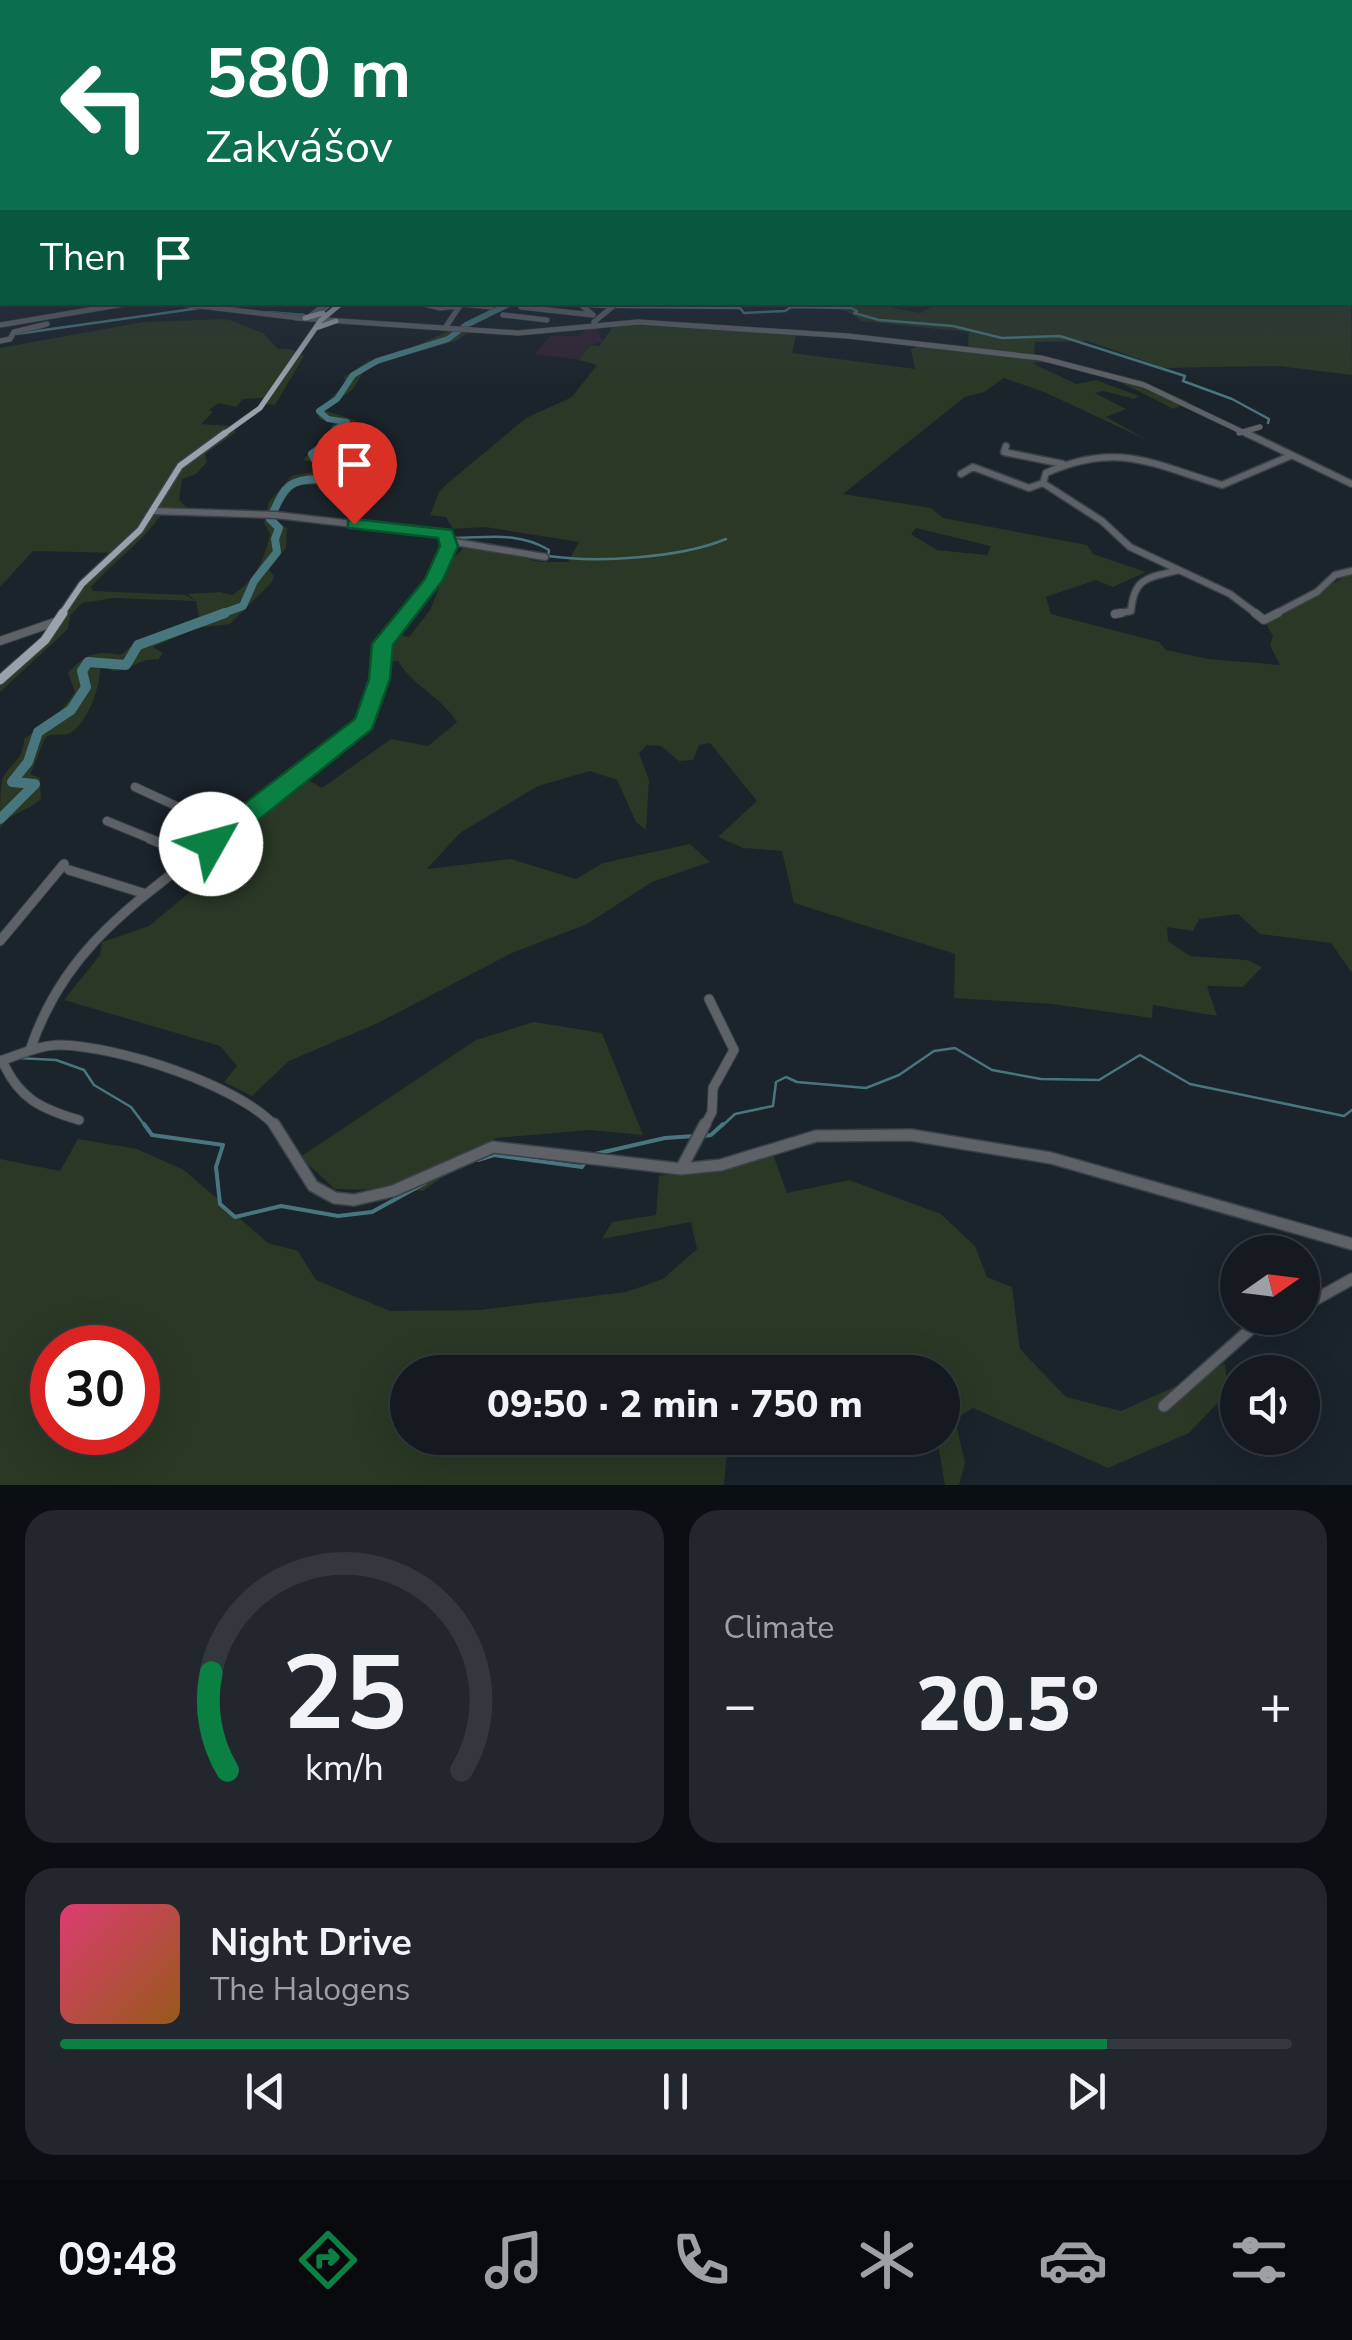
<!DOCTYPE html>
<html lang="en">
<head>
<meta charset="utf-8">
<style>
  :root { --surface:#141a20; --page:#21272d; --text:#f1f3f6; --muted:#9da1a5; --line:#33383e; --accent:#0b8043 }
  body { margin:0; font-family:"Nunito Sans",sans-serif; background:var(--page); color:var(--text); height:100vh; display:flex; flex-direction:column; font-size:38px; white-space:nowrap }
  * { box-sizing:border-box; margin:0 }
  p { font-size:32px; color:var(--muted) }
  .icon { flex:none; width:55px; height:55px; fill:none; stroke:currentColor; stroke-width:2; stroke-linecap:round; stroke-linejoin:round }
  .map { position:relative; height:1485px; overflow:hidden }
  .sheet { display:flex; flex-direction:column; gap:25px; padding:25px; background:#0b0e12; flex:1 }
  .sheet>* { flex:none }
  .banner { position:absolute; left:0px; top:0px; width:1352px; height:305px; box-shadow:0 10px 40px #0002,0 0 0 2px var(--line); background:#0b6e4f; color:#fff; overflow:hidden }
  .needle { width:65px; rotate:76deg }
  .fabs { position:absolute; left:1220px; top:1235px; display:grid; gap:20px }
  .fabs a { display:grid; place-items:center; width:100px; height:100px; border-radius:50%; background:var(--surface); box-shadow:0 10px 40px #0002,0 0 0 2px var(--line); font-size:50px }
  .speed { position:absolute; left:30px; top:1325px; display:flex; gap:20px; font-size:50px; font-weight:700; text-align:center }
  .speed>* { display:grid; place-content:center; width:130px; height:130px; border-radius:50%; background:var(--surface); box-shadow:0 10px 40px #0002,0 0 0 2px var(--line); line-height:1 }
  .speed .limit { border:15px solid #d22; background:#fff; color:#111 }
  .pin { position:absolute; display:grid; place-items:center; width:85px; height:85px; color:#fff; margin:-102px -42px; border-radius:50% 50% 50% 0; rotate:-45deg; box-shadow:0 0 10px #0007 }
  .pin .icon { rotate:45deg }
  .me { position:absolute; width:110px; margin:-55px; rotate:52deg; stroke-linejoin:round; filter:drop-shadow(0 0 8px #0008) }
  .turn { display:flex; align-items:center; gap:35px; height:210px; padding:0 40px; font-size:45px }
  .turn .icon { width:130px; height:130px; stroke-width:2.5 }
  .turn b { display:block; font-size:70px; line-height:85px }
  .then { display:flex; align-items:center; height:95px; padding:0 40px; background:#0003; gap:20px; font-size:38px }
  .big { font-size:75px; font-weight:800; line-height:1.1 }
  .sheet .card { flex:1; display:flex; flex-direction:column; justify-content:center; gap:15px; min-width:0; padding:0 35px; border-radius:30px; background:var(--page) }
  .sheet .dial { align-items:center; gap:0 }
  .dial svg { height:260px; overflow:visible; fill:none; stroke:var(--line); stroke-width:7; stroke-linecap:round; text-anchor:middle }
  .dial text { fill:var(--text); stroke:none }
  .song { display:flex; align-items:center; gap:30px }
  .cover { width:120px; height:120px; border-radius:15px; background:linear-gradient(135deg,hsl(340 70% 55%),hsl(30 70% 35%)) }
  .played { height:10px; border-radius:5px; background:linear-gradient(90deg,var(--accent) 85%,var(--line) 85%) }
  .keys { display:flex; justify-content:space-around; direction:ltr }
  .heat { display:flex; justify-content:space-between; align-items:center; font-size:55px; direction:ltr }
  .sheet .tiles { flex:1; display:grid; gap:25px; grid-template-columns:1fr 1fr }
  .card:last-child { grid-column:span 2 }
  .trip { position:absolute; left:390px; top:1355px; width:570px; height:100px; border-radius:50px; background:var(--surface); box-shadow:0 10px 40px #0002,0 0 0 2px var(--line); font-weight:800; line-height:100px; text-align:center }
  .tab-bar { display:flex; height:160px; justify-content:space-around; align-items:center; background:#080a0d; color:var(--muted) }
  .tab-bar .icon { width:70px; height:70px }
  .tab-bar .active { color:var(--accent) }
  .tab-bar b { font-size:45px; color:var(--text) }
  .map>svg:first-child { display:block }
</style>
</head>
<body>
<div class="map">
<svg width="1352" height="1485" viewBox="0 0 1352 1485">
  <rect width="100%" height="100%" fill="#1b232b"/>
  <!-- industrial -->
  <path fill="#302533" d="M589,327L598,328L602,342L591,345L579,360L535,354L550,336H578Z"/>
  <!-- green -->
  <path fill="#2a3825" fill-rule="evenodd" d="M1350,196L1352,375L1278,366L1165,368L1087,341L1035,342L1034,354L1141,380L1189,402L1173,409C1131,387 1080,359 1032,363L1076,384L1096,380L1139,396L1134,399L1103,391L1095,393L1126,409L1106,417L1149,441L1044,392L1004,378L984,392L965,397L843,494L931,508L943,518L1087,545L1093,554L1146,572L1113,587L1096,580L1046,597L1051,614L1159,642L1166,650L1208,659L1280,665L1270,645L1273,636L1266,624L1352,572V973L1331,943L1260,934L1238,914L1199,919L1193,931L1167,927L1168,941L1190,956L1247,960L1262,967L1243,987L1207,986L1217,1016L1153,1005L1152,1018L1052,1004L954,998L955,954L794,903L782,851L743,848L718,837L757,801L710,743L699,745L693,760L679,761L661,746L647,745L639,753L649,780L646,830L636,822L617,780L590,771L538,786L460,833L427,869L511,859L576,879L603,863L690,844L710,862L652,882L587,924L512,953L378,1023L289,1061L252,1096L224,1082L237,1066L220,1046L64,1000L100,955L102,942L149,926L194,889L181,877L305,778L322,788L391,739L428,746L457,722C441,697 413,686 398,661L386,662V647L393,633L409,637L430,610L449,563L466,545L541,562H568L579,542L485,527L453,529L446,517L430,515L439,492L448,483L526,418L572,397L597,365L579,360L591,345L599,346L615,324L796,335L792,353L915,369L911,349L927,342L968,346L969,332L861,321C830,294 789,309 754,303H870L920,313L932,307L928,302H1350ZM916,528L990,546H991L987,555L937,550L911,534Z
    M227,319L263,333L278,349H291L304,356L275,405L262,404L265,398L243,399L236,407L219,403L209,410L213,412L201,424L232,426L236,432L205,454L207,462L196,474L182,479L179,500L188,509L182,515H161C142,543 113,562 91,587L93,591L186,595L195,601L188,594L220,592L232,595C255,582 265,558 270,534L264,523L269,502L291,476L318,471L319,462L303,460L320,441L331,436L327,433L334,423L320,419L316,413L346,383L344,377L368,361L410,349L450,330L469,332L455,341L385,361L364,371L353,389L326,411L355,420L353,433L323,452L340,463L334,467L335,476L325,485H296L280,506L276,520L287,528L286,548L269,570L274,576L272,582L230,624L197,628L153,647L163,653L158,660C140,657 130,672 112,671L107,666L100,669C100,687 88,723 70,733C62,737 52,732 46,737C43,740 34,768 30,774L40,778L41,799C30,810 7,814 0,829C0,815 0,793 2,780C11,761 22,763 24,739L57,716L75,692L68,673C85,654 96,650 121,655L138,640L199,617L196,601L114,598L82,603L70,616L68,629L0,692V672L14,659L38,650L56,631L78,595L116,553L33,551L0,587V348L144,322Z
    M534,1022L602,1033L643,1135L590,1130L496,1138L423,1191L335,1189L300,1157L476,1040Z
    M78,1139L137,1149L184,1170L268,1243L298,1251L316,1280L390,1311L480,1310L626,1292L663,1279L697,1249L691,1222L602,1239L612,1222L656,1215L659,1176L773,1154L787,1193L849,1180L941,1214L975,1246L987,1277L1012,1287L1020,1349L1066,1397L1121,1411L1225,1364L1228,1392L1189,1433L1108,1468L973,1408L955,1419L965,1463L959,1485H945L937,1438H942V1372H408V1438H769L727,1452L724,1485H0V1159L60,1171ZM52,1348H138V1432H52Z"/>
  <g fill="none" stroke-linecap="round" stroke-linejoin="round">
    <!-- stream-far1 -->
    <path stroke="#48767e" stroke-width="2.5" d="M512,303L578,305
      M586,306L608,307
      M616,307L740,308L744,313L785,311L791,307L851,308L857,311L854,313L879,320L953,326L1002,338L1060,336L1185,376L1183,381L1232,399L1269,419L1268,423
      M268,312L304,315
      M322,312L334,302
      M16,334L200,308
      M363,528L445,538
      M453,538C487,538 518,531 549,550L548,556C598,563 680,558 726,539
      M18,1058L56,1060L84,1070L94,1085L131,1107L146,1127
      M721,1127L735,1114L773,1106L776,1082L786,1077L797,1082L866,1088L899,1075L934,1051L955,1048L992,1070L1041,1079L1099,1080L1140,1055L1190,1084L1344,1116L1352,1110"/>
    <!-- stream -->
    <path stroke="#48767e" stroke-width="4" d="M144,1124L152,1135L223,1145L216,1167L220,1204L235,1217L281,1206L338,1216L372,1212L425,1183
      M703,1136L711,1135L723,1124
      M595,1154L665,1138L695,1136
      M478,1160L494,1155L582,1167L585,1162"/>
    <!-- river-far2 -->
    <path stroke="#48767e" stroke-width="6" d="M337,436L343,432L335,429L347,422L328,419L319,411L337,399L353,375L377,361L448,339L466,325L513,302"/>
    <!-- river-far1 -->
    <path stroke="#48767e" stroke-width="8" d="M218,615L243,606L254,581L277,552L275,539L279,528L270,519C284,490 285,479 320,479L328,460H315L312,454L341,433"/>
    <!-- river -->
    <path stroke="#48767e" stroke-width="10" d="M0,819L35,784L12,782L28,762L38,732L71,710L86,687L82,671L88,662L126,665L138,645L225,613"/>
    <defs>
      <path id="minor-far4" d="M166,302L300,318
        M416,302L440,308L458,306
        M521,307L593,315L580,304
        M503,315L547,320
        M309,317L328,302
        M296,318L518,333L638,322L848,336L1041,358L1144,385L1251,436
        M594,322L618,302
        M0,325L136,302
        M445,328L461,304L491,307
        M0,341L10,339L14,332L47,324
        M1239,433L1260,427"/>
      <path id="minor-far3" d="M1246,433L1352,484
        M1006,446L1004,452L1063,464
        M961,474L973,467L1029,488L1043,483
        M154,511L276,515L448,535C451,565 424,593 406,615
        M449,541L545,557
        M1179,570L1230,594L1258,615
        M1115,614L1131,611C1134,576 1149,578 1179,570L1130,547L1102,521L1043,483L1046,473C1117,441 1152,464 1222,485L1290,456
        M1273,615L1317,592L1335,575L1352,571"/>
      <path id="minor-far2" d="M1255,613L1264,620L1278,613
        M1115,614L1121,613
        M0,641L58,621
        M135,787L228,830
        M107,821L156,841
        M213,841L364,724L380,679L383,644L408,613"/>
      <path id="minor-far1" d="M150,839L194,857
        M69,870L146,894
        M0,941L64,864
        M30,1050C64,948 135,903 217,839
        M2,1060C18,1098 41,1109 79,1120
        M0,1061C19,1055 39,1045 60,1045C116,1046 238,1084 276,1127
        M704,1127L712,1112L713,1088L734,1050L709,999"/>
      <path id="minor" d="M274,1124L313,1186L335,1198L354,1200L393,1191L493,1147L681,1169L721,1165L816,1136L911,1135L1051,1158L1352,1244
        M681,1169L705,1124
        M1302,1307L1352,1279
        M1164,1406L1253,1327L1276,1318"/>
      <path id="major-far2" d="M305,318L323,313
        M316,328L336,321
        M221,436L260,408L321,320L343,302"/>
      <path id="major-far1" d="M61,615L82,584L140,530L180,466L225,433"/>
      <path id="major" d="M0,680L45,640L63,613"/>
    </defs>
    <!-- minor-far4 casing -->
    <use href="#minor-far4" stroke="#394048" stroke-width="6"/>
    <!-- minor-far3 casing -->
    <use href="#minor-far3" stroke="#394048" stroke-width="9"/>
    <!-- minor-far2 casing -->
    <use href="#minor-far2" stroke="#394048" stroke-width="10"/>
    <!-- minor-far1 casing -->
    <use href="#minor-far1" stroke="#394048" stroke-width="11"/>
    <!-- minor casing -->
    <use href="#minor" stroke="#394048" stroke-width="14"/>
    <!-- major-far2 casing -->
    <use href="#major-far2" stroke="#394048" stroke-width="6"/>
    <!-- major-far1 casing -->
    <use href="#major-far1" stroke="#394048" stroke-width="9"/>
    <!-- major casing -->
    <use href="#major" stroke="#394048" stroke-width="11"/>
    <!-- minor-far4 -->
    <use href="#minor-far4" stroke="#5e6166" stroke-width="5"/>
    <!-- minor-far3 -->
    <use href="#minor-far3" stroke="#5e6166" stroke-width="6"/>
    <!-- minor-far2 -->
    <use href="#minor-far2" stroke="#5e6166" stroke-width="8"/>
    <!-- minor-far1 -->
    <use href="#minor-far1" stroke="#5e6166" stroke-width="9"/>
    <!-- minor -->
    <use href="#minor" stroke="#5e6166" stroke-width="11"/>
    <!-- major-far2 -->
    <use href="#major-far2" stroke="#9aa1aa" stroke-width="5"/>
    <!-- major-far1 -->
    <use href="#major-far1" stroke="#9aa1aa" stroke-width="6"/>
    <!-- major -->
    <use href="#major" stroke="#9aa1aa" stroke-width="9"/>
  </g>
  <!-- sky -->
  <linearGradient id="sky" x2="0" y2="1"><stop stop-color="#0f1318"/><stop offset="0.46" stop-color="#394555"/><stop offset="1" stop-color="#394555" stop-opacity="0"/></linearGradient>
  <rect width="1352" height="388" fill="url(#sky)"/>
  <!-- route -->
  <path fill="#0b8043" stroke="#07532c" stroke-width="2.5" d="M354,519L452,530L458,546L443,580L393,645L390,679L372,729L220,851H202L198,844L202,836L355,719L369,679L372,644L425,579L440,546L438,538L348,528V521Z"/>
</svg>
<div class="fabs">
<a><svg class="needle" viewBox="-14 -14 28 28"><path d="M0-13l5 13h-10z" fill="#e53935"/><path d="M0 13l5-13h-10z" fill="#9da1a5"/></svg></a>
<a><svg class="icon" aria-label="sound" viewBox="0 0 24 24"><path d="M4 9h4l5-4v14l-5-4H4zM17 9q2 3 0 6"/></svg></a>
</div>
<div class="speed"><div class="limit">30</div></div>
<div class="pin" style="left:354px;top:524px;background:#d93025"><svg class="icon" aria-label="arrive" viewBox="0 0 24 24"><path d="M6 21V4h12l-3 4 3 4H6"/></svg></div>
<svg class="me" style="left:211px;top:844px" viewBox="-20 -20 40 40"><circle r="19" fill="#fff"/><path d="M0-13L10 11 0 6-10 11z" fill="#0b8043"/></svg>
<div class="trip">09:50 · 2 min · 750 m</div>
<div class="banner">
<div class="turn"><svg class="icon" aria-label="left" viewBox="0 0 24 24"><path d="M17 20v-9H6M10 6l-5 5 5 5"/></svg><div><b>580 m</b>Zakvášov</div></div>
<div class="then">Then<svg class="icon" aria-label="arrive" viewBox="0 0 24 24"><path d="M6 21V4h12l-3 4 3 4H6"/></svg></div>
</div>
</div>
<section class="sheet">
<div class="tiles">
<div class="card dial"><svg viewBox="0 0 100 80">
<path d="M14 69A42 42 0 1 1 86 69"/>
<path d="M14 69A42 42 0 0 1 9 39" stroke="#0b8043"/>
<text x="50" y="56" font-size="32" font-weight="700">25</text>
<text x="50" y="72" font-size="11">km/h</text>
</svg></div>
<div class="card"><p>Climate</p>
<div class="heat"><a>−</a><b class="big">20.5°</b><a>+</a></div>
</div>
<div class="card">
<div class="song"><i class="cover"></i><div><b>Night Drive</b><p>The Halogens</p></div></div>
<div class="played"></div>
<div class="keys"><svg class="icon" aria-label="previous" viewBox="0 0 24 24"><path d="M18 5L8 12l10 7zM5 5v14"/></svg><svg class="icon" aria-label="pause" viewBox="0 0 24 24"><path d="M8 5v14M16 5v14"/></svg><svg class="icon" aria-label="next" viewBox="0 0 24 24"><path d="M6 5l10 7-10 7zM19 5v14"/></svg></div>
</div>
</div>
</section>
<nav class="tab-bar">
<b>09:48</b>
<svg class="icon active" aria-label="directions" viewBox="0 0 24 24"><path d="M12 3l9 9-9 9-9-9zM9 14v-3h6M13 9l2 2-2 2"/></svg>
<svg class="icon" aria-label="music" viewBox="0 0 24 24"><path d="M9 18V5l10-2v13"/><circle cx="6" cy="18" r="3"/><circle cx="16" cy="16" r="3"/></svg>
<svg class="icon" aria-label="phone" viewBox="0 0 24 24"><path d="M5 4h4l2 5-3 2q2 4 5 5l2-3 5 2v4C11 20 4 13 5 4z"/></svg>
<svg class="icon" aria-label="climate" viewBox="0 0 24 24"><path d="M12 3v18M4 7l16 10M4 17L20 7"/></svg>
<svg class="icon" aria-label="car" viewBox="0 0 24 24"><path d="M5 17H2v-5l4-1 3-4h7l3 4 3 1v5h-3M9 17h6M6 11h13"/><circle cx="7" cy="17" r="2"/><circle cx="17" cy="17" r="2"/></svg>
<svg class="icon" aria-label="filters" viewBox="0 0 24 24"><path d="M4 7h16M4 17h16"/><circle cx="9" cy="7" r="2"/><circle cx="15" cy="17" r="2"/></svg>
</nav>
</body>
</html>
